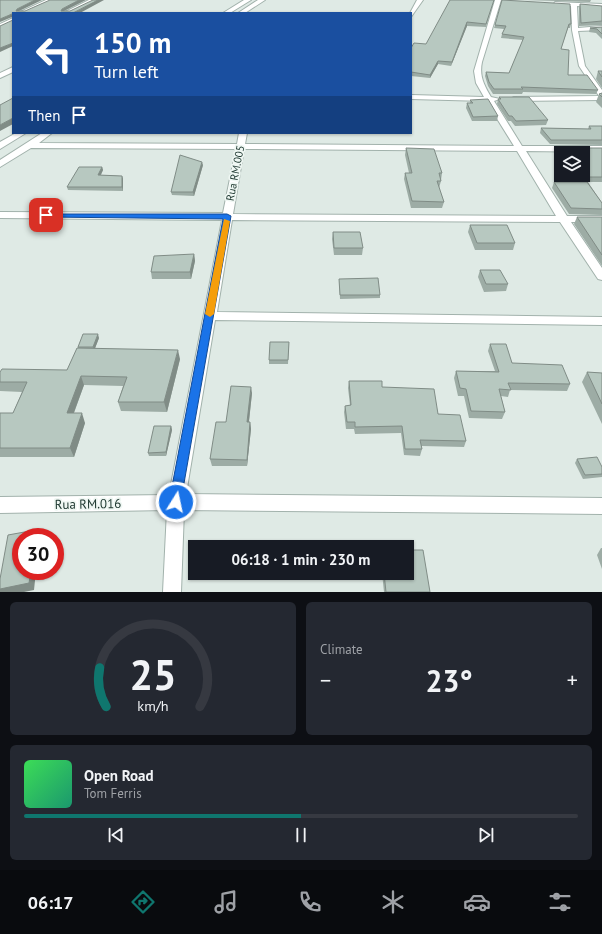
<!DOCTYPE html>
<html lang="en">
<head>
<meta charset="utf-8">
<style>
  :root { --surface:#171b24; --page:#242831; --text:#f1f3f6; --muted:#9ea1a6; --line:#363941; --accent:#0f766e }
  body { margin:0; font-family:"PT Sans",sans-serif; background:var(--page); color:var(--text); height:100vh; display:flex; flex-direction:column; font-size:15px; white-space:nowrap }
  * { box-sizing:border-box; margin:0 }
  p { font-size:13px; color:var(--muted) }
  .icon { flex:none; width:22px; height:22px; fill:none; stroke:currentColor; stroke-width:2; stroke-linecap:round; stroke-linejoin:round }
  .map { position:relative; height:592px; overflow:hidden }
  .side { display:flex; flex-direction:column; gap:10px; padding:10px; background:#0d0f14; flex:1 }
  .side>* { flex:none }
  .guide { position:absolute; left:12px; top:12px; width:400px; height:122px; border-radius:0px; box-shadow:0 1px 3px #0004; background:#1a4fa0; color:#fff; overflow:hidden }
  .buttons { position:absolute; left:554px; top:146px; display:grid; gap:8px }
  .buttons a { display:grid; place-items:center; width:36px; height:36px; border-radius:0px; background:var(--surface); box-shadow:0 1px 3px #0004; font-size:20px }
  .speed { position:absolute; left:12px; top:528px; display:flex; gap:8px; font-size:20px; font-weight:700; text-align:center }
  .speed>* { display:grid; place-content:center; width:52px; height:52px; border-radius:50%; background:var(--surface); box-shadow:0 1px 3px #0004; line-height:1 }
  .speed .limit { border:6px solid #d22; background:#fff; color:#111 }
  .pin { position:absolute; display:grid; place-items:center; width:34px; height:34px; color:#fff; margin:-17px; border-radius:8px; box-shadow:0 2px 6px #0006 }
  .me { position:absolute; width:44px; margin:-22px; rotate:10deg; stroke-linejoin:round; filter:drop-shadow(0 0 3px #0008) }
  .turn { display:flex; align-items:center; gap:14px; height:84px; padding:0 16px; font-size:18px }
  .turn .icon { width:52px; height:52px; stroke-width:2.5 }
  .turn b { display:block; font-size:28px; line-height:34px }
  .then { display:flex; align-items:center; height:38px; padding:0 16px; background:#0003; gap:8px; font-size:15px }
  .big { font-size:30px; font-weight:700; line-height:1.1 }
  .side .widget { flex:1; display:flex; flex-direction:column; justify-content:center; gap:6px; min-width:0; padding:0 14px; border-radius:6px; background:var(--page) }
  .side .dial { align-items:center; gap:0 }
  .dial svg { height:104px; overflow:visible; fill:none; stroke:var(--line); stroke-width:7; stroke-linecap:round; text-anchor:middle }
  .dial text { fill:var(--text); stroke:none }
  .song { display:flex; align-items:center; gap:12px }
  .cover { width:48px; height:48px; border-radius:6px; background:linear-gradient(135deg,hsl(130 70% 55%),hsl(160 70% 35%)) }
  .played { height:4px; border-radius:2px; background:linear-gradient(90deg,var(--accent) 50%,var(--line) 50%) }
  .keys { display:flex; justify-content:space-around; direction:ltr }
  .heat { display:flex; justify-content:space-between; align-items:center; font-size:22px; direction:ltr }
  .side .tiles { flex:1; display:grid; gap:10px; grid-template-columns:1fr 1fr }
  .widget:last-child { grid-column:span 2 }
  .trip { position:absolute; left:188px; top:540px; width:226px; height:40px; border-radius:0px; background:var(--surface); box-shadow:0 1px 3px #0004; font-weight:700; line-height:40px; text-align:center }
  .menu { display:flex; height:64px; justify-content:space-around; align-items:center; background:#090b0e; color:var(--muted) }
  .menu .icon { width:28px; height:28px }
  .menu .current { color:var(--accent) }
  .menu b { font-size:18px; color:var(--text) }
  .map>svg:first-child { display:block }
</style>
</head>
<body>
<div class="map">
<svg width="602" height="592" viewBox="0 0 602 592">
  <rect width="100%" height="100%" fill="#dfeae5"/>
  <g fill="none" stroke-linecap="round" stroke-linejoin="round">
    <defs>
      <path id="minor" d="M46,0H53L25,13H18Z
        M89,0H96L70,13H63Z
        M244,0H251L230,13H223Z
        M258,0H265L245,13H238Z
        M417,0H423L411,17L410,13Z
        M495,0H501L482,62C479,76 484,85 491,97L500,99L494,101L522,146H602V152L526,151L567,216H602V222H571L602,268V280L598,279L560,222L232,220L217,312L602,317V325L215,320L186,494L602,498V514L184,510L181,592H163L167,510L0,513V497L169,495L222,220L0,218V212L223,213L236,149L31,148L0,167V160L42,133H52L39,143L237,144L239,133H247L245,144L514,146L486,101L411,99V95L484,97L476,83L474,71ZM244,149L517,151L556,216L233,214Z
        M555,2L602,4V8L577,6L578,28L602,26V30L578,31L585,66L602,90V100L514,101L510,99L514,97L599,96L579,66L572,30L571,6L553,5Z
        M13,18V22L0,28V24Z
        M13,67V72L0,78V73Z
        M16,133H26L0,149V142Z"/>
    </defs>
    <!-- minor casing -->
    <use href="#minor" stroke="#a2b2ac" stroke-width="2"/>
    <!-- minor -->
    <use href="#minor" fill="#fff" fill-rule="evenodd"/>
  </g>
  <!-- wall -->
  <path fill="#9daca5" d="M524,0H591L590,2Z
    M493,3L486,27L467,26L451,66L438,64L430,78L411,76V48L426,44Z
    M580,4L602,6V25L579,26V8Z
    M571,24L570,28H568L561,49L568,75L598,90L596,94L523,92L522,94H493L488,86L485,76L486,72L509,73L523,40L501,38L502,34L504,29L494,28L495,25Z
    M602,27V39L596,33L589,32L590,28Z
    M598,71H602V88L596,79Z
    M602,93V108L596,102L599,94Z
    M499,97L548,120L546,125L515,126L511,121H508L497,104L498,99H499Z
    M470,100L498,116L497,121H472L466,108L467,103H470Z
    M589,126H602V145L550,144L540,133L541,128L588,129Z
    M406,148L442,173L441,180H440L441,181L439,188L444,202L442,208H411L404,179L405,173H409L405,155Z
    M559,148H602V182H588L602,203V215L569,214L552,188L554,182H576L570,175H583V153H561V157L557,153Z
    M203,165L194,196L172,195L171,192Z
    M102,167L103,170L101,175L122,176L123,179V191L68,190L67,187Z
    M577,217H602V266L574,224Z
    M470,225L515,243L513,250H475L468,232Z
    M333,232L363,248L362,255H334L332,239Z
    M194,254L195,261L191,279H152L151,272Z
    M480,270L508,284L506,291L484,292L478,277Z
    M339,279L380,295V298L340,299Z
    M99,338L95,348L180,359L167,412L121,411L118,402L123,386L84,385L74,413L85,423L74,457H0V413H13L22,392L0,391V372L67,370L78,347Z
    M289,342L288,364H269V360Z
    M490,344L512,363L570,384L567,391L510,390L508,397L501,396L505,412L502,419L469,418L464,396H458L454,378L456,371H495L488,351Z
    M587,372L602,373V424L582,382Z
    M349,381L382,387L438,414L466,441L464,447L422,446V449L420,456L404,455L401,433L355,434L354,429H346L344,412L345,406L350,405L348,388Z
    M252,393L249,422H250L251,429L247,466H212L210,459L226,422Z
    M171,426L172,430L166,456H149L148,453Z
    M577,459L602,467V477L583,479L575,463Z
    M601,548H602V569L597,555Z
    M382,573H407L430,592H384Z"/>
  <!-- shaded-wall -->
  <path fill="#808c86" d="M35,0H42L17,12L16,11L17,9Z
    M79,0H86L62,12L61,11L62,9Z
    M98,0H104L80,13H73Z
    M12,14V17L0,22V19Z
    M467,22V26L451,66L452,62Z
    M13,43V46L0,52V48Z
    M438,61V64L430,78V75Z
    M13,118V124L0,131V125Z
    M202,162L203,165L194,196L193,192Z
    M102,167L103,170L99,178L98,175Z
    M122,176L123,179V191L122,187Z
    M194,254L195,261L191,279L190,272Z
    M98,334L99,338L94,351L93,347Z
    M178,350L180,359L167,412L164,402Z
    M81,376L84,385L70,423L67,413Z
    M251,387L252,393L248,429L247,422Z
    M82,413L85,423L74,457L70,448Z
    M250,422L251,429L247,466V460Z
    M171,426L172,430L166,456V452Z
    M30,531L34,537H29Z
    M31,571H36L34,590L24,592H0V589Z"/>
  <!-- building -->
  <path fill="#b7c8c0" stroke="#808c86" d="M0,0H35L17,9L16,11H25L50,0H79L62,9L61,11H70L93,0H98L73,13H13V15L12,14L0,19Z
    M450,0H494L486,24L467,22L452,62L438,61L430,75L411,72V48L414,43L426,44Z
    M502,0L570,4L571,24H569L561,49L569,50L568,75H587L598,90L521,87L523,89H494L489,82L486,72L509,73L524,37L502,34L506,26L495,25Z
    M580,4L602,6V21L581,23Z
    M13,19V43L0,48V26L13,20Z
    M602,27V34L597,29L590,28Z
    M598,71H602V77Z
    M602,93V97L599,94Z
    M499,97H529L548,120L516,121L512,116H509L498,99H501Z
    M13,98V118L0,125V105Z
    M488,99L498,116L473,117L467,103H473L470,100Z
    M589,126H602V140H551L541,128L591,129Z
    M406,148L434,149L442,173H439L441,181H437L444,202L412,201L405,173H412Z
    M559,148H602V177H578L576,175H583V153H563Z
    M180,155L202,162L193,192H171Z
    M79,167H102L98,175L122,176V187H67Z
    M554,182H587L602,203V209L571,208Z
    M577,217H602V255Z
    M470,225H507L515,243H477Z
    M333,232H360L363,248H334Z
    M194,254L190,272H151L154,256Z
    M480,270H500L508,284H486Z
    M378,278L380,295H340L339,279Z
    M83,334H98L93,347H78Z
    M270,342H289L288,360H269Z
    M490,344H506L512,363L562,365L570,384L508,383L511,390L499,389L505,412L471,411L466,389L460,388L456,371L499,372Z
    M77,348L178,350L164,402H118L127,377L81,376L67,413H82L70,448H0V413H13L27,382H0V372L2,369L67,370Z
    M587,372L602,373V404Z
    M349,381H382V387L434,389L438,414L460,415L466,441L420,440L422,449H405L402,426L355,427V422H347L345,406L351,405Z
    M231,386L251,387L247,422H250L247,460L210,459L216,422H226Z
    M154,426H171L166,452L148,453Z
    M597,457L602,467V474L585,475L577,459Z
    M30,531L29,537H21V571H31L29,583L0,589V579L8,535Z
    M407,550H423L430,592H386L384,573H407Z"/>
  <!-- route -->
  <path fill="#1a73e8" stroke="#114b97" d="M43,214H227L231,216L180,506L176,508L171,506L169,502L223,219L46,217H43Z"/>
  <!-- slow -->
  <path fill="#f59e0b" d="M224,219L230,221L214,314L210,317L205,314Z"/>
  <g text-anchor="middle" dominant-baseline="central" stroke-width="3.5" stroke-linejoin="round" paint-order="stroke">
    <!-- street labels -->
    <g font-size="11" fill="#203a32" stroke="#eff7f3">
      <text transform="translate(235 173) rotate(-79)">Rua RM.005</text>
    </g>
    <!-- near-street labels -->
    <g font-size="13" fill="#203a32" stroke="#eff7f3">
      <text transform="translate(88 504) rotate(-1)">Rua RM.016</text>
    </g>
  </g>
</svg>
<div class="buttons">
<a><svg class="icon" aria-label="layers" viewBox="0 0 24 24"><path d="M12 4l9 5-9 5-9-5zM3 14l9 5 9-5"/></svg></a>
</div>
<div class="speed"><div class="limit">30</div></div>
<div class="pin" style="left:46px;top:215px;background:#d93025"><svg class="icon" aria-label="arrive" viewBox="0 0 24 24"><path d="M6 21V4h12l-3 4 3 4H6"/></svg></div>
<svg class="me" style="left:176px;top:502px" viewBox="-20 -20 40 40"><circle r="17" fill="#1a73e8" stroke="#fff" stroke-width="3"/><path d="M0-11L8 9 0 5-8 9z" fill="#fff"/></svg>
<div class="trip">06:18 · 1 min · 230 m</div>
<div class="guide">
<div class="turn"><svg class="icon" aria-label="left" viewBox="0 0 24 24"><path d="M17 20v-9H6M10 6l-5 5 5 5"/></svg><div><b>150 m</b>Turn left</div></div>
<div class="then">Then<svg class="icon" aria-label="arrive" viewBox="0 0 24 24"><path d="M6 21V4h12l-3 4 3 4H6"/></svg></div>
</div>
</div>
<section class="side">
<div class="tiles">
<div class="widget dial"><svg viewBox="0 0 100 80">
<path d="M14 69A42 42 0 1 1 86 69"/>
<path d="M14 69A42 42 0 0 1 9 39" stroke="#0f766e"/>
<text x="50" y="56" font-size="32" font-weight="700">25</text>
<text x="50" y="72" font-size="11">km/h</text>
</svg></div>
<div class="widget"><p>Climate</p>
<div class="heat"><a>−</a><b class="big">23°</b><a>+</a></div>
</div>
<div class="widget">
<div class="song"><i class="cover"></i><div><b>Open Road</b><p>Tom Ferris</p></div></div>
<div class="played"></div>
<div class="keys"><svg class="icon" aria-label="previous" viewBox="0 0 24 24"><path d="M18 5L8 12l10 7zM5 5v14"/></svg><svg class="icon" aria-label="pause" viewBox="0 0 24 24"><path d="M8 5v14M16 5v14"/></svg><svg class="icon" aria-label="next" viewBox="0 0 24 24"><path d="M6 5l10 7-10 7zM19 5v14"/></svg></div>
</div>
</div>
</section>
<nav class="menu">
<b>06:17</b>
<svg class="icon current" aria-label="directions" viewBox="0 0 24 24"><path d="M12 3l9 9-9 9-9-9zM9 14v-3h6M13 9l2 2-2 2"/></svg>
<svg class="icon" aria-label="music" viewBox="0 0 24 24"><path d="M9 18V5l10-2v13"/><circle cx="6" cy="18" r="3"/><circle cx="16" cy="16" r="3"/></svg>
<svg class="icon" aria-label="phone" viewBox="0 0 24 24"><path d="M5 4h4l2 5-3 2q2 4 5 5l2-3 5 2v4C11 20 4 13 5 4z"/></svg>
<svg class="icon" aria-label="climate" viewBox="0 0 24 24"><path d="M12 3v18M4 7l16 10M4 17L20 7"/></svg>
<svg class="icon" aria-label="car" viewBox="0 0 24 24"><path d="M5 17H2v-5l4-1 3-4h7l3 4 3 1v5h-3M9 17h6M6 11h13"/><circle cx="7" cy="17" r="2"/><circle cx="17" cy="17" r="2"/></svg>
<svg class="icon" aria-label="filters" viewBox="0 0 24 24"><path d="M4 7h16M4 17h16"/><circle cx="9" cy="7" r="2"/><circle cx="15" cy="17" r="2"/></svg>
</nav>
</body>
</html>
